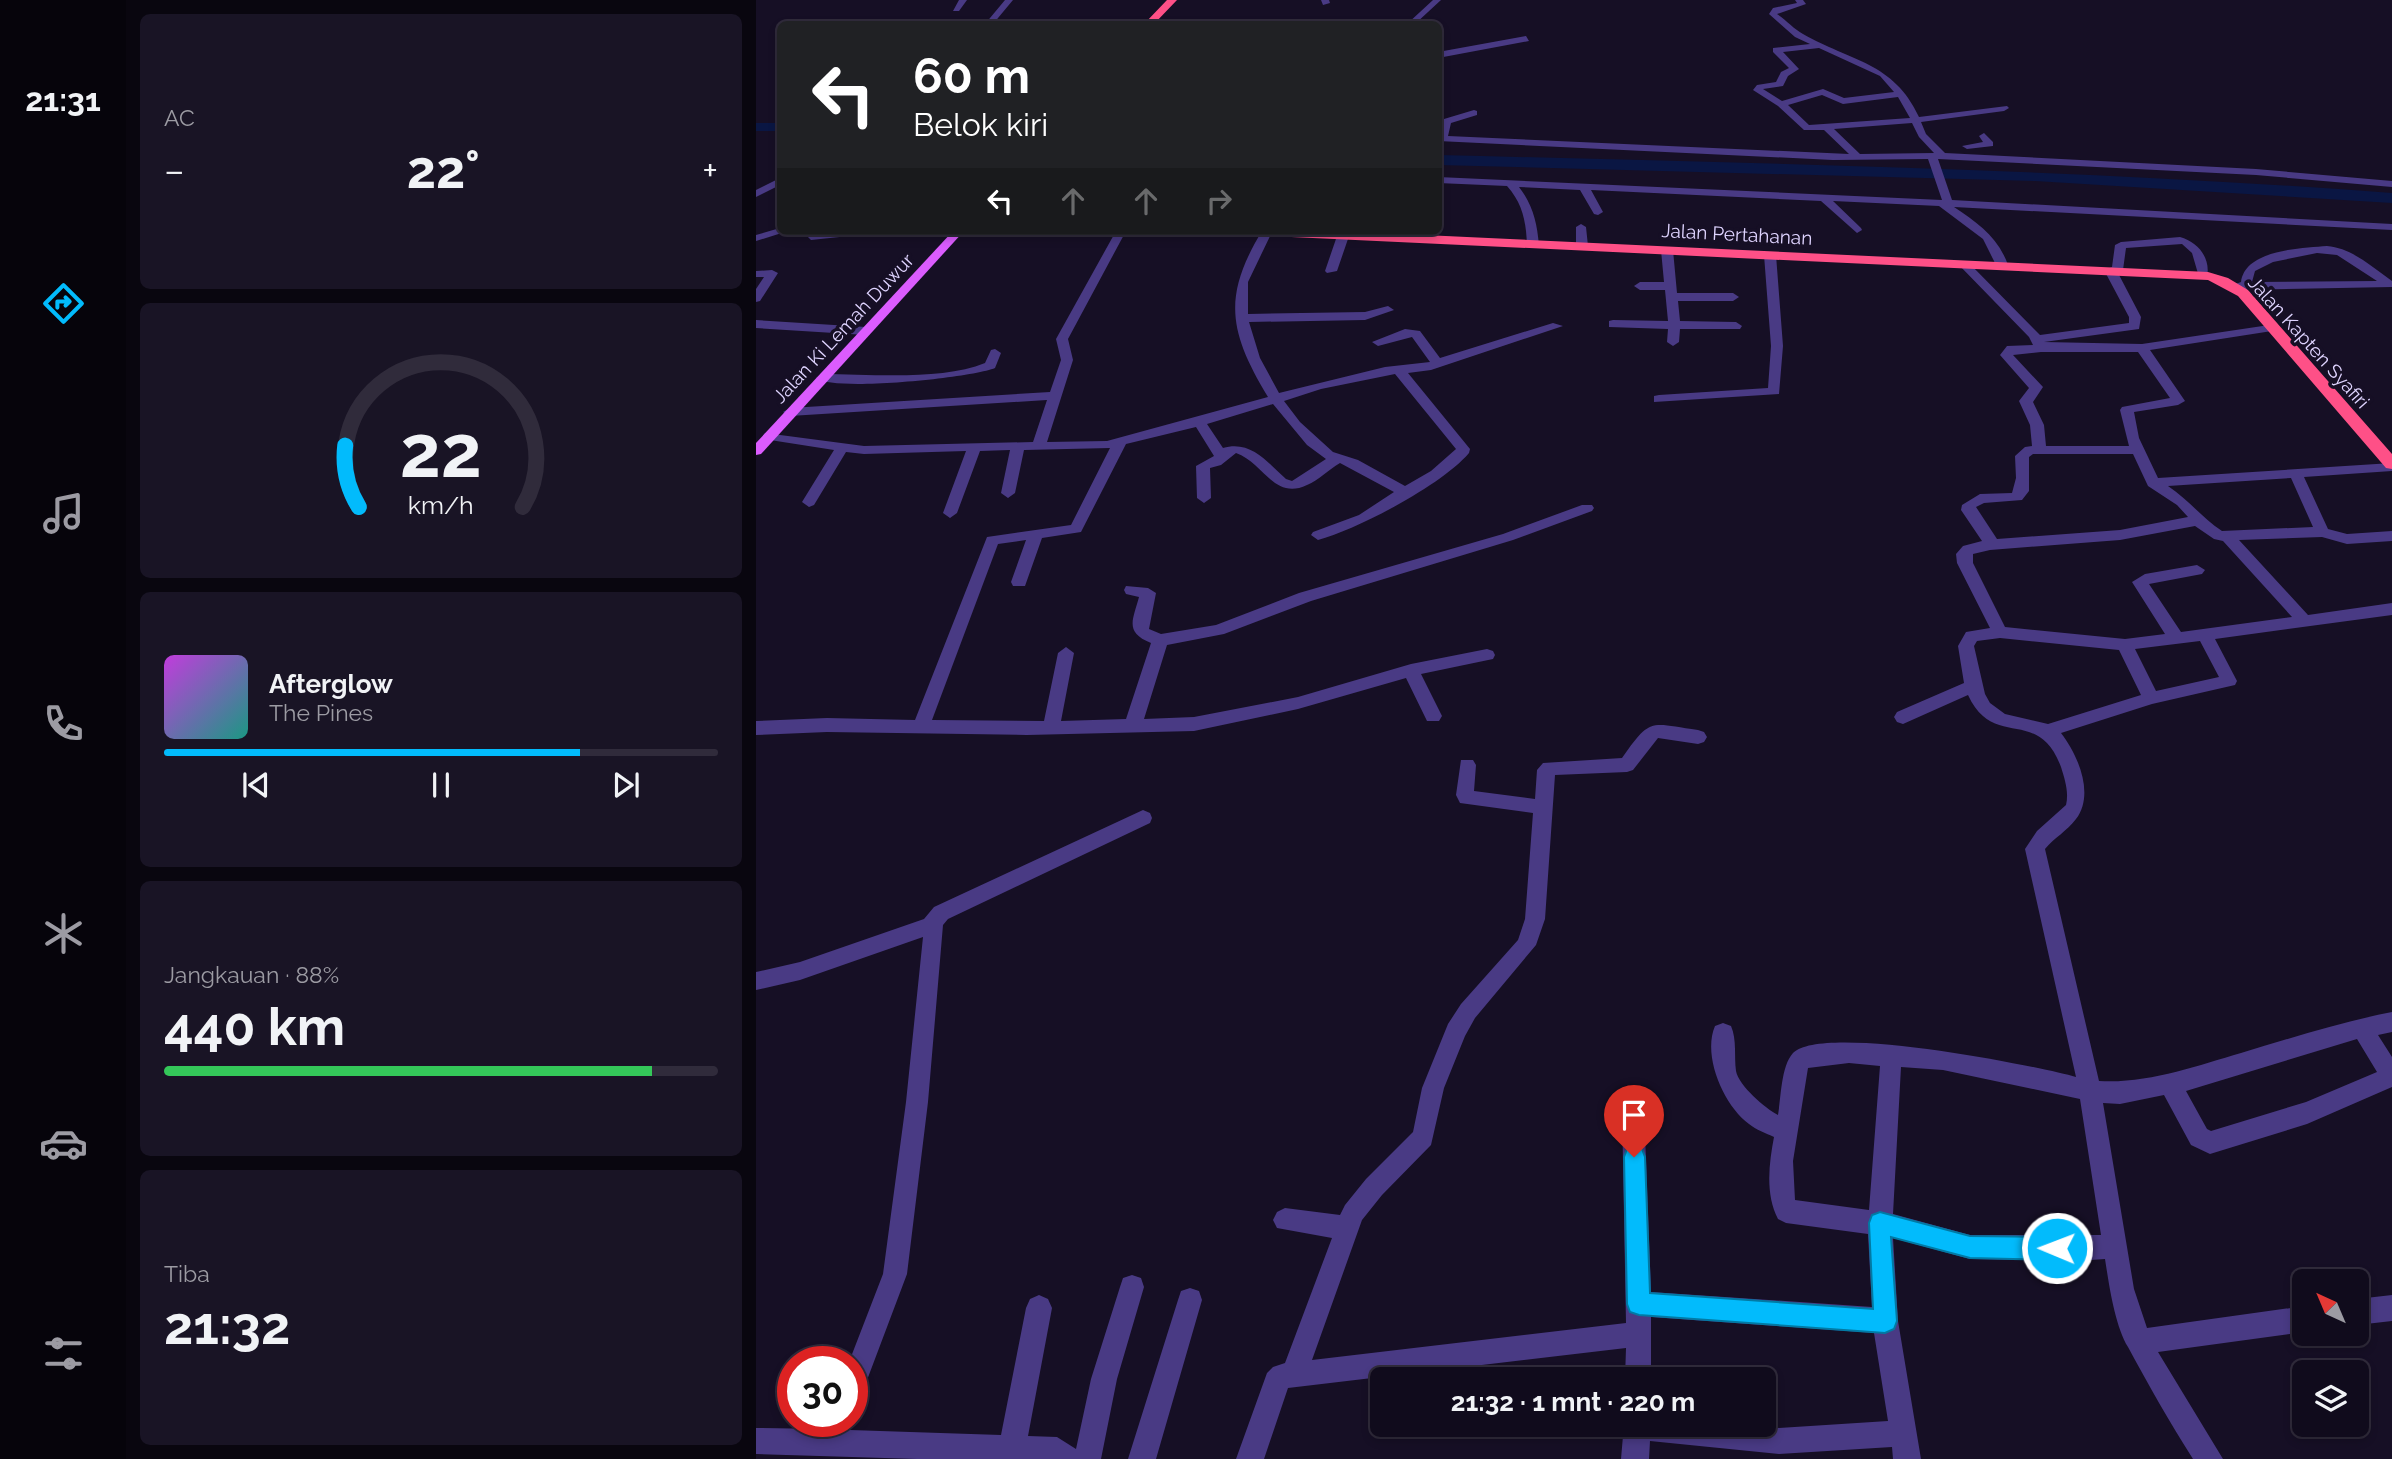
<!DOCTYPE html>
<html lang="id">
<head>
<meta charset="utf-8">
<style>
  :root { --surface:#100b1c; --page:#191425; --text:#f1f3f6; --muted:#9c9ba3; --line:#302b3b; --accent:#02bbfc }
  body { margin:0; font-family:Raleway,sans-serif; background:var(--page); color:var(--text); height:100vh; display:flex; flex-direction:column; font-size:26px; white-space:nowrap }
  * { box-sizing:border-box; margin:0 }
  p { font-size:23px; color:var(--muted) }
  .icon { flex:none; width:38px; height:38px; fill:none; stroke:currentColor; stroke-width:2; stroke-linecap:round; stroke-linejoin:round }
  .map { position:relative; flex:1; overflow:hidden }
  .side { display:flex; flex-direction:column; gap:14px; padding:14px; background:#09060f; width:630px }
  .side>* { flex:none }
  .guide { position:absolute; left:21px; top:21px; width:665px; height:214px; border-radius:10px; box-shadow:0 4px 10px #0003,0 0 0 2px var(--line); background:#202124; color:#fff; overflow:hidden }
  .needle { width:46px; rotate:316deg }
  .tools { position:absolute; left:1536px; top:1269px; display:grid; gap:14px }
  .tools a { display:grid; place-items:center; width:77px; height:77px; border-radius:10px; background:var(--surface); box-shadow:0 4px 10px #0003,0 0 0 2px var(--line); font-size:35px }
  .speed { position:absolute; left:21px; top:1346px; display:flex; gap:14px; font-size:35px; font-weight:700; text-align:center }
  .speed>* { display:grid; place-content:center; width:91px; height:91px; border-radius:50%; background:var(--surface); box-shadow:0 4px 10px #0003,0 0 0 2px var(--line); line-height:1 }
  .speed .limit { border:10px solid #d22; background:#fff; color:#111 }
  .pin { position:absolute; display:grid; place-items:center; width:60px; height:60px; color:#fff; margin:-72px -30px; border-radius:50% 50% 50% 0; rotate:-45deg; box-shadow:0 0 7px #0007 }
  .pin .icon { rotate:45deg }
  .me { position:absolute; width:77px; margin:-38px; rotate:271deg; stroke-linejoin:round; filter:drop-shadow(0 0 5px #0008) }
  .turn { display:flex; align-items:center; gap:24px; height:147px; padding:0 21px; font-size:32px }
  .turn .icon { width:91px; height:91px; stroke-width:2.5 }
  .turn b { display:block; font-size:49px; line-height:60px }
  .lanes { display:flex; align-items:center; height:66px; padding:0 21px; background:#0003; justify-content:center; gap:35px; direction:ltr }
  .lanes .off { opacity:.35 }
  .big { font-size:52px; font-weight:700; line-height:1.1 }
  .side .tile { flex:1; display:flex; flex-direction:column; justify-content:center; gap:10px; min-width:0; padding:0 24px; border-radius:10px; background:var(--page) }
  .side .dial { align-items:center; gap:0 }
  .dial svg { height:182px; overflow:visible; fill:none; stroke:var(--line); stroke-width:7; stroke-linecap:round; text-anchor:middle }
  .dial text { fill:var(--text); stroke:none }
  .song { display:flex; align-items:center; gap:21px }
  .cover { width:84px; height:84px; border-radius:10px; background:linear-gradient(135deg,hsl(290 70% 55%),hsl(170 70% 35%)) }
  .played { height:7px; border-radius:4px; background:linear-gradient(90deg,var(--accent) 75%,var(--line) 75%) }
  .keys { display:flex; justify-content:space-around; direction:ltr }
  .heat { display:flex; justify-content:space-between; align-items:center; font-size:38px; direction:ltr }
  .charge { height:10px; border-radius:5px; background:linear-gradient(90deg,#34c759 88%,var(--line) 0) }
  .trip { position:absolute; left:614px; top:1367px; width:406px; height:70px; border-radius:10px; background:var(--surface); box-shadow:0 4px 10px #0003,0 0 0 2px var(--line); font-weight:700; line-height:70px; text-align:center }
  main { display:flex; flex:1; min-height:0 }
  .tab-bar { display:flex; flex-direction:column; width:126px; justify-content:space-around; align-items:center; background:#06040b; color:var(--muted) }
  .tab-bar .icon { width:49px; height:49px }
  .tab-bar .active { color:var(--accent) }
  .tab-bar b { font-size:32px; color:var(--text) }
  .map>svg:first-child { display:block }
</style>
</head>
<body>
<main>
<nav class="tab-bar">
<b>21:31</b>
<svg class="icon active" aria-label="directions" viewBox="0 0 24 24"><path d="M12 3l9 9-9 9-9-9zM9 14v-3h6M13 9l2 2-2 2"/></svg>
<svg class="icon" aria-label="music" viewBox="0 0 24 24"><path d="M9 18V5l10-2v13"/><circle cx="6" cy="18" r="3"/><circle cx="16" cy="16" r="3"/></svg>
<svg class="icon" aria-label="phone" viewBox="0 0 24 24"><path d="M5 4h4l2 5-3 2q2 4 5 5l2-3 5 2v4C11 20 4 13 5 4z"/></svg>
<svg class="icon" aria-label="climate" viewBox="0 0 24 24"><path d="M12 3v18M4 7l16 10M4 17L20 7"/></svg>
<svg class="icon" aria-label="car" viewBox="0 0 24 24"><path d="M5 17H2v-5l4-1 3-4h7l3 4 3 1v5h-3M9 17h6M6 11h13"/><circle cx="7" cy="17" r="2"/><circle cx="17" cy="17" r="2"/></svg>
<svg class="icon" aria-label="filters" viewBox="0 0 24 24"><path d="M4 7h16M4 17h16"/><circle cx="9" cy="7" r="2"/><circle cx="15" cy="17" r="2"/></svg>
</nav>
<section class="side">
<div class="tile"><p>AC</p>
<div class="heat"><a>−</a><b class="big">22°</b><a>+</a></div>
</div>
<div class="tile dial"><svg viewBox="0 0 100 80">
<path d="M14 69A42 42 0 1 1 86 69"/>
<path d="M14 69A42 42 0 0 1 8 42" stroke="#02bbfc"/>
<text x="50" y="56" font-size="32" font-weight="700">22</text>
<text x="50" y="72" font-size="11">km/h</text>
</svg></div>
<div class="tile">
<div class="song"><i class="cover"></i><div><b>Afterglow</b><p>The Pines</p></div></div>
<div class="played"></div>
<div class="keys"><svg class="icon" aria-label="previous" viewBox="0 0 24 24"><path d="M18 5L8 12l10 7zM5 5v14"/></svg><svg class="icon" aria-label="pause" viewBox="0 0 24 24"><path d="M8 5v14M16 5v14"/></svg><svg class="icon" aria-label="next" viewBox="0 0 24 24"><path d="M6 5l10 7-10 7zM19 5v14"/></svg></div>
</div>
<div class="tile"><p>Jangkauan · 88%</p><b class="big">440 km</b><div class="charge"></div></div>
<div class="tile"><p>Tiba</p><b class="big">21:32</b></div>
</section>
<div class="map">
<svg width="1636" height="1459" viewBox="0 0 1636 1459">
  <rect width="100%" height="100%" fill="#160f25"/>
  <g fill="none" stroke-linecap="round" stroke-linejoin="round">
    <!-- river -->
    <path fill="#0a1643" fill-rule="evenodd" d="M0,123H24V131H0Z
      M682,155C1001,163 1319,169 1636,193V203L1279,181L682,165Z"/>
    <!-- minor -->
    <path fill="#493a84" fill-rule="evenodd" d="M203,0H211L203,11H197Z
      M249,0H257L237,24H229Z
      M565,0H573L574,3L567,5Z
      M677,0H685L659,24H651Z
      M1039,0H1047L1050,4L1021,14C1030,20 1038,29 1047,34C1094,61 1138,62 1163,117L1251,106L1253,108L1248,111L1165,122L1170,134L1189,153L1500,169L1636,181V187L1500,175L1182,159L1196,200L1636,224V230L1198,207C1222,223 1242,237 1252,265L1246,268L1240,265L1227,239L1183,206L1077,201L1105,228L1106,230L1101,233L1065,201L835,190L847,212L842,215L838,214L824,190L763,187C777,205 781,223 783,245L777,248L771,245C770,222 767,204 751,186L682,183V177L1186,200L1172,159L1077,160L682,141L688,119L718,110L721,111V115L695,123L692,136L1093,154L1068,130H1048L1022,106L997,90L1001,85L1020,82L1025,72L1033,68L1017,52V48L1054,44L1039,37L1013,14L1017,8L1041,3ZM1063,48L1124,76L1138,92L1088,98L1067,89L1026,101L1007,89L1027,86L1032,76L1043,69L1027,52ZM1066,95L1087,104L1142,97L1154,118L1053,125L1032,105ZM1156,123L1163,137L1178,153L1104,154L1078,129Z
      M770,36L773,41L682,58V52Z
      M1228,133L1237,142V146L1211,149L1206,146L1227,142L1223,136Z
      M24,178V185L0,197V190Z
      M825,224L830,227L832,246L826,249L820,246V227Z
      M24,228V231H32L0,241V235Z
      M46,231L58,233L117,231L112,234L55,240Z
      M360,231H370L312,339L317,360L291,442L351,441L512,397C473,332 466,297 506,231L516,232L492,282V314L609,312L632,306L638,310L609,320L493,322L504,358L523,393L629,367L674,362L656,337L622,346L616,342L649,329L664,331L684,358L797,323L807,326L675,370L652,373L714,449L713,453C686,485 602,529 562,540L555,535L557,532L603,515L638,492L584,463C572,470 563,480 551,485C518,501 507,462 480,453L465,465L454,468L455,498L448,503L441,498L440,466L458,456L440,427L370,444L325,532L286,538L269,586H257L255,582L270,540L242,544L176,720L288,721L302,653L310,647L318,653L305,721L370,719L395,643C368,632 377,620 383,597L370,594L368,590L370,586L392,588L400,593L393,629L405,634L460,625L543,593L747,534L826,505H836L838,508L836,511L757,540L555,601L468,634L411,645L388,719L438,717L542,697L655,664L731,649L737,651L739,655L737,659L665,674L686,716L683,721H671L650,678L542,709L438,731L271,735L71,732L0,735V721L71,718L159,720L231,537L315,525L354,448L268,450L259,493L252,498L245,493L254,450L224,451L201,513L194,518L187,513L210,451L108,454L90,452L58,505L53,507L46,502L78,450L14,440L7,436L9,433L108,446L277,442L291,400L34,416L27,412L34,408L294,392L305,360L300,339ZM639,374L700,449L675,471L649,486L602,460L577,452L544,422L528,401L565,389ZM517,404L551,445L570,459L536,481L530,479C511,462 495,440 467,448L451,424Z
      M587,233L593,236L581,271L571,273L569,271L581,236Z
      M1424,237C1442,242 1455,258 1451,277H1443L1436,253L1426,244L1370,248L1367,270L1362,273L1385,317L1383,329L1288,342L1386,344L1520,324L1522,327L1516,331L1394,350L1429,401L1422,405L1378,412L1383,438L1402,478L1636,463V471L1548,477L1572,529L1591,534L1636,531V541L1591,544L1566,537L1483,540L1552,615L1636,603V615L1459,639L1481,681L1479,685L1396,704L1305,733C1322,755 1339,794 1320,819C1311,831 1298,838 1289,849L1343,1081C1391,1084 1440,1066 1485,1053C1535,1038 1585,1022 1636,1012V1032L1622,1035L1636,1057V1087L1551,1124L1454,1154L1435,1145L1408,1095L1364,1104L1347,1103L1378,1289L1391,1328L1549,1306V1332L1402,1352L1467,1459H1437C1414,1423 1392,1384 1372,1347C1359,1326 1353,1285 1349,1259L1320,1261L1214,1259L1137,1238L1142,1321L1165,1459H1137L1136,1447L1023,1454L894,1441L893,1459H865L868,1424H994L1023,1428L1132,1421L1118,1333L895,1317V1379H869L870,1348L532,1388L508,1459H480L511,1373L517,1367L529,1363L576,1238L521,1228L517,1220L521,1212L529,1208L584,1215L589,1205L610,1179L657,1132L666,1088L692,1024L705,1004L762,940L769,919L777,813L704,803L700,795L705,760H717L720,765L718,791L779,799L781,770L787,763L866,758C895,717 893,723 942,730L948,732L951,737L948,742L942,744L902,738L877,770L871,772L799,775L789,919L780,945L719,1018L709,1036L688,1088L675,1145L626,1195L606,1220L556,1360L870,1323L866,1108L869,1100L877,1097L885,1100L888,1108L895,1292L1116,1307L1112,1234L1030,1223L1022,1219C1009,1194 1013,1163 1018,1137C1010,1133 1000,1130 993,1124C968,1106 946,1056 959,1026L967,1023L975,1026C981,1040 978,1056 980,1071C983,1086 1009,1108 1022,1115C1025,1098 1025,1066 1037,1053C1066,1023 1277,1065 1320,1077L1269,849L1281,831L1310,805C1313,792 1309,780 1305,767C1282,705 1238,751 1212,695L1147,724L1141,722L1138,717L1141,712L1208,683L1202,646L1210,632L1234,628L1201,563L1200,554L1207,546L1226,541L1205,510L1206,505L1224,494L1256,493L1260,478L1259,456L1269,447L1276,446L1274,425L1263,401L1273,388L1244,355L1251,346L1277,345L1273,337L1202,264L1212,262L1284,335L1373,323V317L1348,270L1356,267L1359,245L1365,242ZM1285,352H1382L1414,398L1366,407L1364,410L1373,446H1290L1288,425L1277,402L1287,387L1257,355ZM1277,454H1377L1392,486L1421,505L1432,517L1364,530L1241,539L1220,507L1228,503L1266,500L1273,491V457ZM1535,478L1557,527L1466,531C1446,518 1433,500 1412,486ZM1439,526L1458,539L1467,541L1536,617L1425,632L1393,584L1446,574L1449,570L1441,565L1389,574L1376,582L1409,634L1369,639L1249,627L1217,563V554L1234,550L1364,540ZM1244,638L1363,650L1385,695L1292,724L1249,714L1234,703L1229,694L1218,646L1221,641ZM1444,641L1463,677L1400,691L1379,649ZM1601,1039L1621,1072L1550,1102L1455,1131L1451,1129L1430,1091ZM1093,1063L1124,1066L1113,1210L1039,1200L1037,1161L1052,1068ZM1145,1067L1187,1070L1324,1099L1345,1235H1214L1137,1214Z
      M1571,246C1596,248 1616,267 1636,281V287L1480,290L1474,286L1485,282C1489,250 1544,248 1571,246ZM1561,253L1581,255L1621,281L1496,282L1499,271L1517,262Z
      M911,247L917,250L921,293H977L983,297L977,301H922L924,321L980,322L986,326L984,329H924L923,342L917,346L911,342L912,329L853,327V321L857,320L912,321L909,290H884L878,286L884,282H908L905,250Z
      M1014,252L1020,255L1027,346L1023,394L898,402V396L903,395L1012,388L1015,346L1008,255Z
      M0,271L16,270L22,273L4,301L0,302V289L8,277H0Z
      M0,320L110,327L116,331L110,335L0,328Z
      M239,349L245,353L239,368C215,378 77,392 60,378L66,374C115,374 185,381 229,363L235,350Z
      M387,810L394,813L396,818L394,823L192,919L187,925L172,1102L151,1274L105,1396L96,1400V1362H93L127,1274L150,1102L167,937L44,980L0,990V972L44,962L168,919L178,907Z
      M376,1275L385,1278L388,1287L361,1379L345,1459H161L0,1454V1428L68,1429L71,1421H96V1419L97,1421L94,1430L245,1435L270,1308L274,1299L283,1295L292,1299L296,1308L272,1436L301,1437L320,1449L335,1379L364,1287L367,1278Z
      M434,1288L443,1291L446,1300L400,1459H372L422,1300L425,1291Z
      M1636,1295V1321L1601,1325V1299Z"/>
    <!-- major -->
    <path fill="#db5cfe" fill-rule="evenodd" d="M197,231H208L5,454L0,455V443Z"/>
    <!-- highway -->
    <path fill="#fe5087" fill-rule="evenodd" d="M411,0H421L398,24H388Z
      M487,231H582L1452,272L1472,278L1492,290L1636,454V469L1630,468L1482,296L1452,280L494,235Z"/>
  </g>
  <!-- route -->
  <path fill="#02bbfc" stroke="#017aa4" stroke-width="2" d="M878,1146L886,1149L889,1157L894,1293L1117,1309L1113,1223L1116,1215L1124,1212L1214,1236L1301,1237L1309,1241L1312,1248L1309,1256L1301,1260L1214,1258L1135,1237L1141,1321L1138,1329L1129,1333L883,1315L874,1312L871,1304L868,1157L871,1149Z"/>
  <g text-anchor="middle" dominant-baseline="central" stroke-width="7" stroke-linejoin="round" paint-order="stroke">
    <!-- far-street labels -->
    <g font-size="19" fill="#dfd4ff" stroke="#160f25">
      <text transform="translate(981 234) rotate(3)">Jalan Pertahanan</text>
      <text transform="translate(87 328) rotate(-47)">Jalan Ki Lemah Duwur</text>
      <text transform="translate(1553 342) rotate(48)">Jalan Kapten Syafiri</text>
    </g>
  </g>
</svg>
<div class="tools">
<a><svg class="needle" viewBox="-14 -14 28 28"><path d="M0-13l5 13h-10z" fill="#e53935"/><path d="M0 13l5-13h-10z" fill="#9c9ba3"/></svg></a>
<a><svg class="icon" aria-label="layers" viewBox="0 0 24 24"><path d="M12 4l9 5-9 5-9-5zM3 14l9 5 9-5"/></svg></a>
</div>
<div class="speed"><div class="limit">30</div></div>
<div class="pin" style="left:878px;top:1157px;background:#d93025"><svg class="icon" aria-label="arrive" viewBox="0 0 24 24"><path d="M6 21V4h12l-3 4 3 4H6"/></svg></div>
<svg class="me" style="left:1301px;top:1248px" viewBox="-20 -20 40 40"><circle r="17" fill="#02bbfc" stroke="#fff" stroke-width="3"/><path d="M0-11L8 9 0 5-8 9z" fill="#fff"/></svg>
<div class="trip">21:32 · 1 mnt · 220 m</div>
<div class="guide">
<div class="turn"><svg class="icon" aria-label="left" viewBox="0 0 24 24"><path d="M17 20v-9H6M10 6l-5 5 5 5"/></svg><div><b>60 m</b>Belok kiri</div></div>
<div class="lanes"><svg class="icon" aria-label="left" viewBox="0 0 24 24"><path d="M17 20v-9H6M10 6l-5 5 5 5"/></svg><svg class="icon off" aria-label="ahead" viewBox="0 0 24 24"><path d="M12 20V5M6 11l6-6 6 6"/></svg><svg class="icon off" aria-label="ahead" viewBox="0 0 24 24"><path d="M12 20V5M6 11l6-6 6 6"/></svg><svg class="icon off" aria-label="right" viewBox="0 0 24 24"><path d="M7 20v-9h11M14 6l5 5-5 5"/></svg></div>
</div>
</div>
</main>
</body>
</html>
